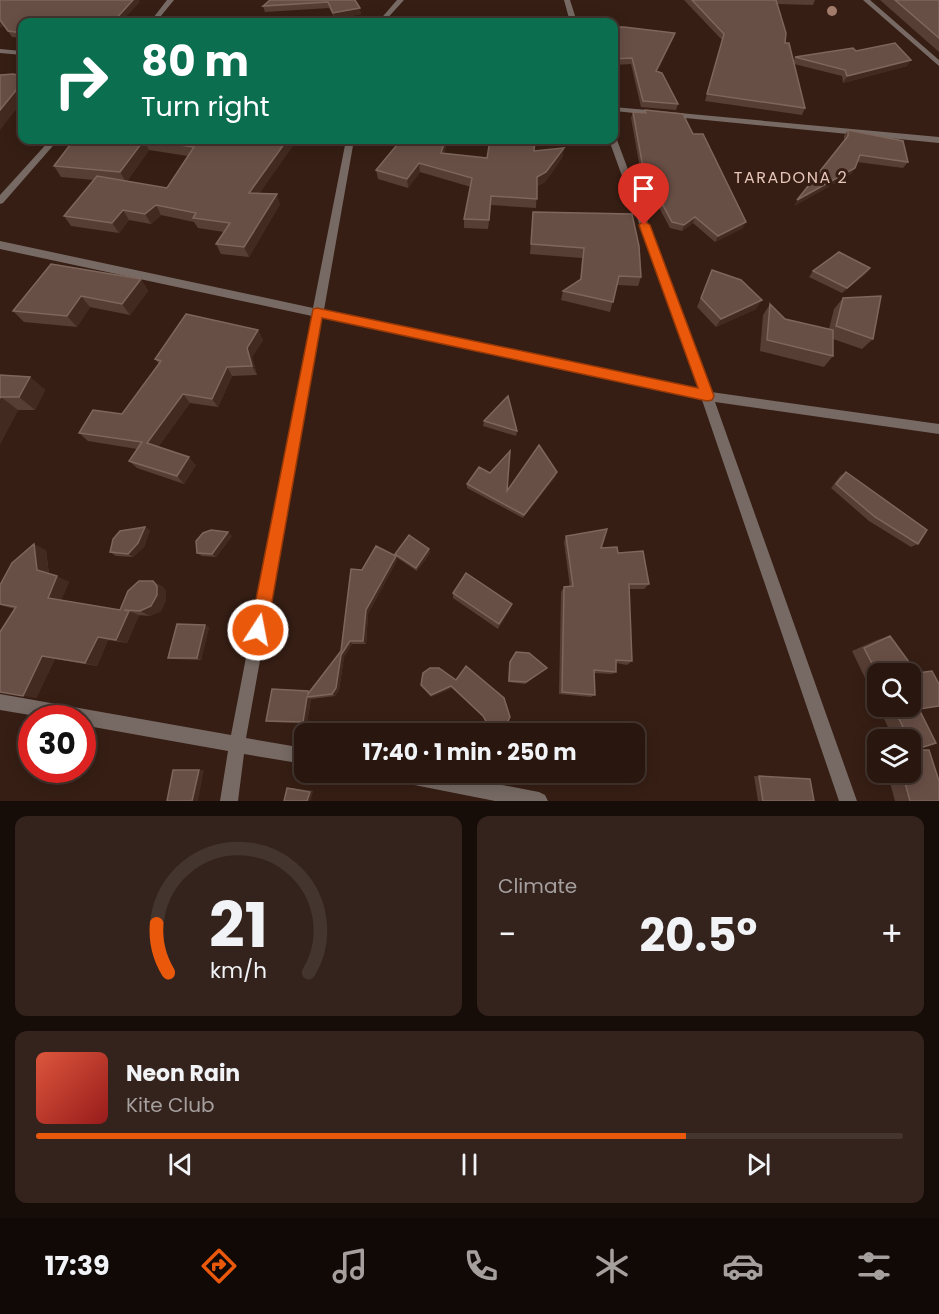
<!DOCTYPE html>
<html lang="en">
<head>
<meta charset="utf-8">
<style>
  :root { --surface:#28160f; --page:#34231d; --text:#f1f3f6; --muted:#a59f9e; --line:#44352f; --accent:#ea580c }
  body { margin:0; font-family:Poppins,sans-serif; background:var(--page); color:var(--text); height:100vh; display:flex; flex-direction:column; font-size:22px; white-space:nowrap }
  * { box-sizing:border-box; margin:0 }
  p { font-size:20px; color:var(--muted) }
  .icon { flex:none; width:33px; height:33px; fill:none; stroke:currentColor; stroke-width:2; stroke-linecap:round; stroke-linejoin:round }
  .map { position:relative; height:801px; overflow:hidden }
  .sheet { display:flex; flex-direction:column; gap:15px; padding:15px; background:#160c08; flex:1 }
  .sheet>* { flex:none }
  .guide { position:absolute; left:18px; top:18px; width:600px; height:126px; border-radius:12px; box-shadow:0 3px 15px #0003,0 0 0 2px var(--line); background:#0b6e4f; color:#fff; overflow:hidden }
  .fabs { position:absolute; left:867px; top:663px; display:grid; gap:12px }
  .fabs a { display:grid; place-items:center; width:54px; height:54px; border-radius:12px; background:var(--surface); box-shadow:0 3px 15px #0003,0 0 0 2px var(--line); font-size:30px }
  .speed { position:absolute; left:18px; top:705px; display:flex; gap:12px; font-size:30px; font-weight:700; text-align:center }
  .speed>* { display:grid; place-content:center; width:78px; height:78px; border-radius:50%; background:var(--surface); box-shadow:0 3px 15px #0003,0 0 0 2px var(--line); line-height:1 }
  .speed .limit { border:9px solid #d22; background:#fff; color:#111 }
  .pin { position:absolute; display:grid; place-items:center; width:51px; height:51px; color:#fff; margin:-62px -26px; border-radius:50% 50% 50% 0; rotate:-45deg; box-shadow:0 0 6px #0007 }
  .pin .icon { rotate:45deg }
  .me { position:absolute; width:66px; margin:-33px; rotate:11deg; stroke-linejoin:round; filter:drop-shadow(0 0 4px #0008) }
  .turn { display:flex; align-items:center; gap:21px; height:126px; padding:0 24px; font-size:27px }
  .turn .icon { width:78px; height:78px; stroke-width:2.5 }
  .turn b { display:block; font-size:42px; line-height:51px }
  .big { font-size:45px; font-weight:700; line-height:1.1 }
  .sheet .tile { flex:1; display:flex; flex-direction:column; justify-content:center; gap:9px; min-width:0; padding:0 21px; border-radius:12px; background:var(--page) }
  .sheet .dial { align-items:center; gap:0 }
  .dial svg { height:156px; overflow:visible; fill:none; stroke:var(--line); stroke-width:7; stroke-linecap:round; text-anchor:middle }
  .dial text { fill:var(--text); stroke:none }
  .song { display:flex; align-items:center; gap:18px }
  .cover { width:72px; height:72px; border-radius:9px; background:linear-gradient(135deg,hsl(10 70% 55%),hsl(0 70% 35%)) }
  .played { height:6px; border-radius:3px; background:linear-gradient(90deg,var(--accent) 75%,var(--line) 75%) }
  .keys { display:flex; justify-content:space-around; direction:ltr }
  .heat { display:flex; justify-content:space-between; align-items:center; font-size:33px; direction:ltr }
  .sheet .tiles { flex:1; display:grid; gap:15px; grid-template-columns:1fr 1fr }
  .tile:last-child { grid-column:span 2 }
  .trip { position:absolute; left:294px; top:723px; width:351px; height:60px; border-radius:12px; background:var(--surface); box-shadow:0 3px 15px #0003,0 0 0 2px var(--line); font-weight:700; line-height:60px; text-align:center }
  .menu { display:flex; height:96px; justify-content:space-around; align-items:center; background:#100906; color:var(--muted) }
  .menu .icon { width:42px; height:42px }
  .menu .on { color:var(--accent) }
  .menu b { font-size:27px; color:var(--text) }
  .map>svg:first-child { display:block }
</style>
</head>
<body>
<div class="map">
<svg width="939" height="801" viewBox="0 0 939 801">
  <rect width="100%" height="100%" fill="#361e14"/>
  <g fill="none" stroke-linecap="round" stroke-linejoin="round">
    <!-- street -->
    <path fill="#776a64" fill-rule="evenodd" d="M167,0H174L156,22H150Z
      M397,0H404L384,22H378Z
      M564,0H570L577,22H570Z
      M863,0H870L939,60V66Z
      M0,49L22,51V55L0,53Z
      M614,107L939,137V143L614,111Z
      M614,137L617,140L711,392L939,424V434L715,402L857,801H839L702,400L322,318L246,738L304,748V764L244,754L238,801H220L228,751L82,725V718H48L0,710V694L231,735L312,316L0,249V241L313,308L346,140H354L324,310L699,389L609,140H614Z
      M50,140H58L3,203L0,204V195Z
      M381,772H435L539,792L545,795L548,801H495L389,780L383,778Z"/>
  </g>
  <!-- trees -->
  <circle fill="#a47c6b" cx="832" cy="11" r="5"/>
  <!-- wall -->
  <path fill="#573e34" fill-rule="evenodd" d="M0,0L140,2L22,22V38L12,37L4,26Z
    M355,0L361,14L335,19L329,8L265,12L263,6Z
    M684,0H821H815L813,5L777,4L785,43L794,60L795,57L856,51L911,60L907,66L843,83L842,76L794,64L805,108L802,115L705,101L722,40Z
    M880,0H939V52Z
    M614,27L673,39L657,72L678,104L676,110L641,107L631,64L614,65Z
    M645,110L743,228L715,242L693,223L682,231L670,228L641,174L631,118L633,112L645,113Z
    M848,130L908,162L903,168L857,162L855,168L851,174L794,206L844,141V136Z
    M79,140H297L259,193L280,204L249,257L221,254L216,244L224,232L198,228L194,222L161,215L151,224L129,220L119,233L71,226L64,216L94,180L61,177L54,166ZM149,150L188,156L167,188L127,181Z
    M401,140H448L444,153L487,158L534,151L564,148L562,158L545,182L537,186L536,208L491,205L488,229L464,228V219L471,187L420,172L408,188L378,179L376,170Z
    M533,212L641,277L638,286L617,285L610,312L561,300L563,291L580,280L582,258L530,254Z
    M870,268L866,274L842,293L809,277L813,271Z
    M712,270L756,309L716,327L697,307Z
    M141,279L148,291L130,315L90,307L77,327L24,322L13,311Z
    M843,298L873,339L862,349L833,339V356L824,367L760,351L763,315L770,304L785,319L829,329L834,309Z
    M258,330L263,340L252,357L257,375L232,376L218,407L190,403L158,447L196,465L184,484L137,468L129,461L137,449L88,441L79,433L122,414L159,364L155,359Z
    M0,375L30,377L45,390L35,410H18L0,444Z
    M484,421L517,431L516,436L483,426Z
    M846,472L918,544L911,547L869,521L831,488L840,476Z
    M556,476L523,518L467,488V484L507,491Z
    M150,530L144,547L133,557L116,556L110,552Z
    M232,536L216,557L202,556L197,553Z
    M566,536L618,553L649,584L644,589H629L632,661L627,665L616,663V672L612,674L594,673L595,695L591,697L559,694L561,592L564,587H570L564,542Z
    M429,549L430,553L417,571L396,557L397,560L368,614L366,644H352L344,657L339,690L335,696L311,699L307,723L271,722L266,721L308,691H309L341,651L362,570L395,556V554Z
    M46,550L49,574L69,582L61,600L120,610L162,586L166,591V600L161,611L150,616L138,615H139L127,643L108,640L97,666L55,659L36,698L15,609L0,605V585Z
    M453,593L510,609L498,629L453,598Z
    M209,627L201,660L173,659L168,658Z
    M890,636L919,709L914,750L939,801H895L887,772H910V740H894L878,706H910L878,674V705L852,651L877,640Z
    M516,652L547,668L525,684L508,682L509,663Z
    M430,668L502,734L490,731L483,717L452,688L431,697L421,685Z
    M754,776L810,779L814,801H758Z
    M287,788H291L313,791L310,801H284Z"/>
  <!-- shaded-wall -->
  <path fill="#432a20" d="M133,0H139L140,2L121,22H113Z
    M360,8L361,14L335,19L333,13Z
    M0,20L4,26L0,28Z
    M675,33L673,39L654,78L656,71Z
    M911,60L907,66L843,83L847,76Z
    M22,83V102L0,130V110Z
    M144,140L149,150L126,182L120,172Z
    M287,140H297L253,203L249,193Z
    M445,140H448L441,162V153Z
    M564,148L562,158L545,182L536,186L537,177Z
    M419,163L420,172L408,188L407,179Z
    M855,168L851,174L794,206L797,200Z
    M277,194L280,204L249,257L244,247Z
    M156,205L161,215L151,224L145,214Z
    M123,210L129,220L119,233L112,223Z
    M695,217L693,223L682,231L684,225Z
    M746,222L743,228L715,242L718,236Z
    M870,268L866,274L842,293L847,288Z
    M141,279L148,291L130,315L122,304Z
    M81,296L90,307L77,327L67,316Z
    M762,300L756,309L716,327L721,319Z
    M258,330L263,340L252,357L257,375L252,366L247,348Z
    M227,367L232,376L218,407L212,399Z
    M30,377L45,390L35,410L19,397Z
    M183,394L190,403L155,451L147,443Z
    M1,397L18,410L0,444V398Z
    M189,457L196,465L184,484L177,476Z
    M557,472L556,476L523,518L524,515Z
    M145,527L150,530L144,547L133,557L128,554Z
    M228,532L232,536L216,557L212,554Z
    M34,544L46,550L49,576L37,570Z
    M429,549L430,553L417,571L416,568Z
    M396,556L397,560L368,614L366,644L363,641L366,610Z
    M57,576L69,582L60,603L48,598Z
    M153,581L162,586L166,591V600L161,611L150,616L140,611Z
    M512,604L510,609L498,629L499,624Z
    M129,611L139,615L127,643L116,640Z
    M205,625L209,627L201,660L197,658Z
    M98,637L108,640L97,666L85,663Z
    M350,641L352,644L344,657L339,690L335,696L332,694L341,655Z
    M42,656L55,659L36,698L23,696Z
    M451,686L452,688L431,697V695Z
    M307,697L311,699L307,723L303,722Z
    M199,770H204L198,801H192Z
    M313,791L310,801H307L310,792Z"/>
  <!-- building -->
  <path fill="#684f46" stroke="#7d665c" stroke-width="1.5" d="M0,0H133L113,22H22V33L8,31L0,20Z
    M270,0H355L360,8L333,13L328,2L263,6Z
    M692,0H776L786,33L785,43H789L805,108L707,94L724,34Z
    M895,0H939V38Z
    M614,27H624L675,33L656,71L662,73L678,104L643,101L632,58L614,59Z
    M895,43L911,60L847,76L845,70L795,57L853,48L856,51Z
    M13,74L22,76V83L0,110V75Z
    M645,110L683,114L693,134H703L746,222L718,236L695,217L684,225L672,222L643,168L633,112L646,113Z
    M848,130L903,141L908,162L860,155L855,168L797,200L848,136Z
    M79,140H144L120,172L54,166L73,141Z
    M145,140H287L249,193L277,194L244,247L216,244L230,223L193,218L196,213L156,205L145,214L123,210L112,223L64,216L97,176L167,188L194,147Z
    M401,140H445L441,153L487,158L490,140H535L534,151L564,148L546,172L537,177V199L491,196L489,220L464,219L472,178L419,163L407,179L376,170Z
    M533,212L632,214L639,246L641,277L619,276L613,302L563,291L581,279L584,248L531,244Z
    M839,252L870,268L847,288L813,271Z
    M51,264L141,279L122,304L81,296L67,316L13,311Z
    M712,270L741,280L762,300L721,319L701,298Z
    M881,296L873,339L836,326L843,298Z
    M770,304L785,319L833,330V356L767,340Z
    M186,314L258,330L247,348L252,366L227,367L212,399L183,394L147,443L189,457L177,476L129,461L142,442L79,433L93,410L122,414L161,361L155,359Z
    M0,375L30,377L19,397H1L0,398Z
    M508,396L517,431L484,421Z
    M539,445L557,472L524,515L467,484L479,467L490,473L510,451L507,491Z
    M846,472L927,530L918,544L875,517L836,484Z
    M145,527L138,543L128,554L110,552L113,539L120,531Z
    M607,529L601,548L617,547L618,553L643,551L649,584H629L632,661L616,660V672L594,670L595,695L562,692L564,587L573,586L566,536Z
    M211,530L228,532L212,554L197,553L196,541L203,533Z
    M409,535L429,549L416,568L395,554Z
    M34,544L37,570L57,576L48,598L120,610L128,591L139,581H153L157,586V595L151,606L140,611L124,610L129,611L116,640L98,637L85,663L42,656L23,696L0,692V632L16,607L0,604V585L12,563Z
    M376,546L396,556L366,610L363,641H350L341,655L336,688L332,694L307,697L303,722L266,721L272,689L308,691V694L341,651L351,569L362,570Z
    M466,573L512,604L499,624L453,593Z
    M177,624L205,625L197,658H168Z
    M890,636L917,673L932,671L939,684V706L919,709L936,743L914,750H929L939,781V801H910L902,772H910V749L914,750L910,743V740H909L893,706H910V674H878V675L864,648Z
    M516,652L529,653L547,668L526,682L509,681L510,662Z
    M466,666L504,698L510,717L502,734L491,730L483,716L451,686L431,695L421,685L423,673L430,668H439L456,680Z
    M173,770H199L192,801H167Z
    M759,776L810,779L814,801H763Z
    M287,788L310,792L307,801H284Z"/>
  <!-- route -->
  <path fill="#ea580c" stroke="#983908" stroke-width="1.5" d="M644,221L650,225L714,396L712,400L707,401L322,318L267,630L264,636L258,639L252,636L250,630L313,309L317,308L698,388L639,225Z"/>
  <g text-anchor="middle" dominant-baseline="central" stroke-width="6" stroke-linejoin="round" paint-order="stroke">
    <!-- far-neighbourhood labels -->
    <g font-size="16" letter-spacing="1.5" fill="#e6c6b8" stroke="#361e14">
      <text x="791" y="177">TARADONA 2</text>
    </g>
  </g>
</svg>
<div class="fabs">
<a><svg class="icon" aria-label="search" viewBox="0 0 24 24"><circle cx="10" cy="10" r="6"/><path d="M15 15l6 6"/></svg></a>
<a><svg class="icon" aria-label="layers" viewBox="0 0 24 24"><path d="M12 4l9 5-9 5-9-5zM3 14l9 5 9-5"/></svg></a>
</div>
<div class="speed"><div class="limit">30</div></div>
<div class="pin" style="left:644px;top:225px;background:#d93025"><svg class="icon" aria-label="arrive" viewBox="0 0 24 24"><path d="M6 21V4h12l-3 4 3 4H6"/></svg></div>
<svg class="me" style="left:258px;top:630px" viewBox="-20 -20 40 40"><circle r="17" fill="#ea580c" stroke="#fff" stroke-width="3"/><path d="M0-11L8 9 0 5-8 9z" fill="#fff"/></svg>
<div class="trip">17:40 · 1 min · 250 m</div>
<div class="guide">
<div class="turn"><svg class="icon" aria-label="right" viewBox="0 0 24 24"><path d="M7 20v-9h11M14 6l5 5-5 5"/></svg><div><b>80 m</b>Turn right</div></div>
</div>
</div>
<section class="sheet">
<div class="tiles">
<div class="tile dial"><svg viewBox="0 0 100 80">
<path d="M14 69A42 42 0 1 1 86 69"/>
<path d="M14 69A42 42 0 0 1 8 44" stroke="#ea580c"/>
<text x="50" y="56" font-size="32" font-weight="700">21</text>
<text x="50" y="72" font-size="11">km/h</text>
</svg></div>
<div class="tile"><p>Climate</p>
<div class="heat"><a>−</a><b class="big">20.5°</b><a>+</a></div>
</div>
<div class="tile">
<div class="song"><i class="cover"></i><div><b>Neon Rain</b><p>Kite Club</p></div></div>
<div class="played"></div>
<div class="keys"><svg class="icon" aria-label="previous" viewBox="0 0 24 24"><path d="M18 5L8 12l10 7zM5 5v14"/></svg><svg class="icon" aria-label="pause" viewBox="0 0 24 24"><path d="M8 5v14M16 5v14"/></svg><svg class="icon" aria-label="next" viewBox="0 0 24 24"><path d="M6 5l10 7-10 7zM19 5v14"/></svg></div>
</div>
</div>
</section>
<nav class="menu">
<b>17:39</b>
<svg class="icon on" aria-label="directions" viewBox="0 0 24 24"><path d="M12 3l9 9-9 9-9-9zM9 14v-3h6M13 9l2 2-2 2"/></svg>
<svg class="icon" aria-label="music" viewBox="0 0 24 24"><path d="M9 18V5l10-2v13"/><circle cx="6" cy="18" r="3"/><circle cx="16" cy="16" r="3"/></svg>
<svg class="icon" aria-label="phone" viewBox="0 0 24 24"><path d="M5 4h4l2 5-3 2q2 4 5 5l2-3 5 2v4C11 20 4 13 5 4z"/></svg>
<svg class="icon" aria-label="climate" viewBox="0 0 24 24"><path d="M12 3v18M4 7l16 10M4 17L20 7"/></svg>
<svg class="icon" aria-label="car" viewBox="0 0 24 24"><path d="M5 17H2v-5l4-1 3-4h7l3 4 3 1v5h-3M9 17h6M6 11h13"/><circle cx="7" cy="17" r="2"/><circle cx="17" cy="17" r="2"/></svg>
<svg class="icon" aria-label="filters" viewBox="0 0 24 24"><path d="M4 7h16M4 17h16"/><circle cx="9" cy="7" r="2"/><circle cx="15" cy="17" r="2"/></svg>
</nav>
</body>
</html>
